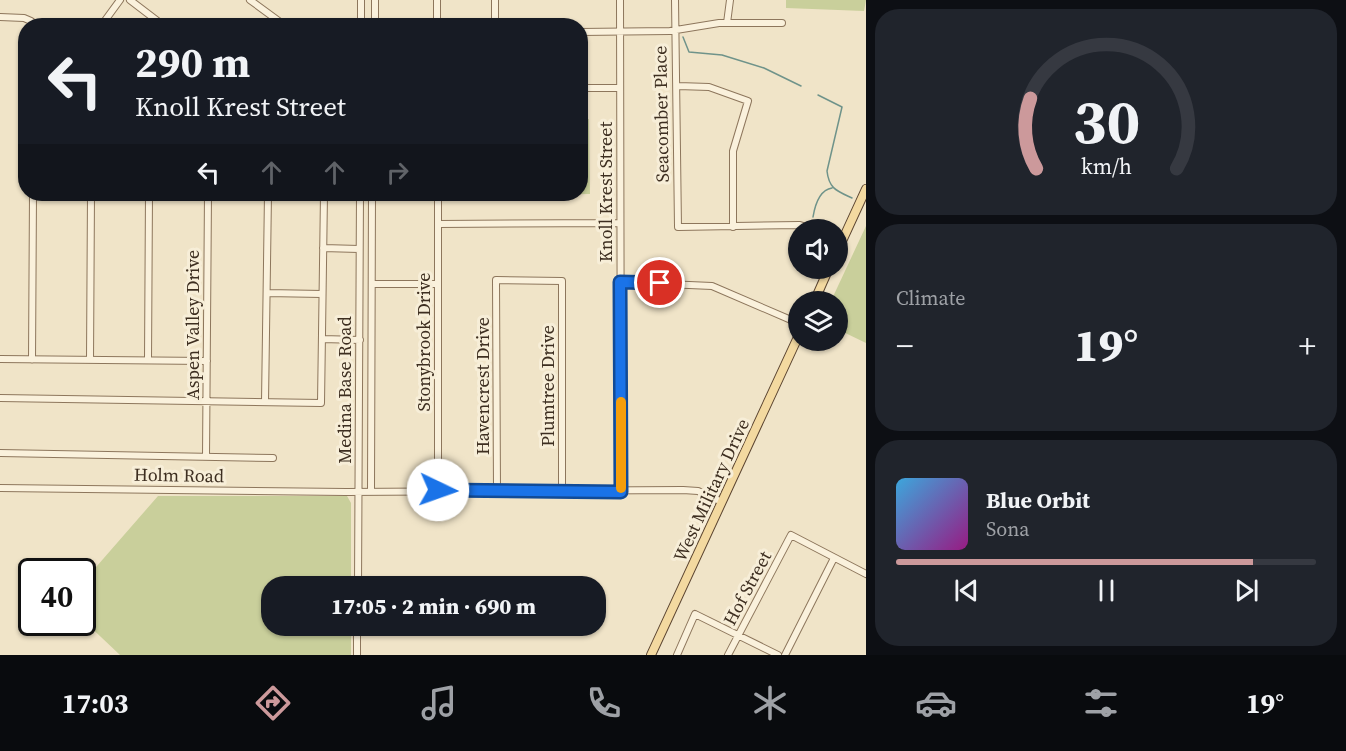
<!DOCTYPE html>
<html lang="en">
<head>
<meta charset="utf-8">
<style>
  :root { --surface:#171b24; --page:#20242c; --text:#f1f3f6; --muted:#9ea1a6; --line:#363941; --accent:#cc999b }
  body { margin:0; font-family:"Source Serif 4",serif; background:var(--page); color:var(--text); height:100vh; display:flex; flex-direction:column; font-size:22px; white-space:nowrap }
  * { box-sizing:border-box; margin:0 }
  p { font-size:20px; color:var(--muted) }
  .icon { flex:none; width:33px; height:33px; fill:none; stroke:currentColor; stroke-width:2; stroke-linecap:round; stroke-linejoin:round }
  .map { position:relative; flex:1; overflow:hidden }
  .sheet { display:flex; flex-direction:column; gap:9px; padding:9px; background:#0d0f14; width:480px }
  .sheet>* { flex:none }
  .top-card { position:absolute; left:18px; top:18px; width:570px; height:183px; border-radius:24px; box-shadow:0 2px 4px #0004; background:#171b24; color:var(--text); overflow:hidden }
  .controls { position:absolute; left:788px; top:219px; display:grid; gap:12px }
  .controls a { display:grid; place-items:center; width:60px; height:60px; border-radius:50%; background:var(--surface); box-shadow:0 2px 4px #0004; font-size:30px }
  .speed { position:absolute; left:18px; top:558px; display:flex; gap:12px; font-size:30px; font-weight:700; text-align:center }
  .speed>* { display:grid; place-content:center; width:78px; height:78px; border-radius:50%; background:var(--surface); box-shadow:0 2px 4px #0004; line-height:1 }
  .speed .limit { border:3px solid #111; border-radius:9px; background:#fff; color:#111 }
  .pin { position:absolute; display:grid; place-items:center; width:51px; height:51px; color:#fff; margin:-26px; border:3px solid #fff; border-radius:50%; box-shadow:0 2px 6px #0007 }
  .me { position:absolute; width:66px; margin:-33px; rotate:93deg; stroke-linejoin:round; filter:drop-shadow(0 0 4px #0008) }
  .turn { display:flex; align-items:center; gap:21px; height:126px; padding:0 18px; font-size:27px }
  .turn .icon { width:78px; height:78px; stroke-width:2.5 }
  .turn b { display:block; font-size:42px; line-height:51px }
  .lanes { display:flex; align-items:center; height:57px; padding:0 18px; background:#0003; justify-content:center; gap:30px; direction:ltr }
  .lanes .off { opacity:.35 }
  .big { font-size:45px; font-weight:800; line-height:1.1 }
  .sheet .widget { flex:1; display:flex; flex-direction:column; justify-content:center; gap:9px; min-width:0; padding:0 21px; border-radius:24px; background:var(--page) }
  .sheet .dial { align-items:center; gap:0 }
  .dial svg { height:156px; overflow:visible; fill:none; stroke:var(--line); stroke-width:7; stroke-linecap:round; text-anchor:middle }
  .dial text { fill:var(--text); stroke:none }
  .song { display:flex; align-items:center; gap:18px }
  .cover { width:72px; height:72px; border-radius:9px; background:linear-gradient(135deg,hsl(200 70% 55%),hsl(310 70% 35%)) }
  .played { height:6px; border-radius:3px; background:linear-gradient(90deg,var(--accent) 85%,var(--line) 85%) }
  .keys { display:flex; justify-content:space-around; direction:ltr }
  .heat { display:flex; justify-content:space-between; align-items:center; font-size:33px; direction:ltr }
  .trip { position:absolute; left:261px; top:576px; width:345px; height:60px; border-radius:24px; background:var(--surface); box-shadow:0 2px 4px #0004; font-weight:800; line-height:60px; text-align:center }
  .tabs { display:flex; height:96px; justify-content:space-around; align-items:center; background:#090b0e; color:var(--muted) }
  .tabs .icon { width:42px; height:42px }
  .tabs .current { color:var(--accent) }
  .tabs b { font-size:27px; color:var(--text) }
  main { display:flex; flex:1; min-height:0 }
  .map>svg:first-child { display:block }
</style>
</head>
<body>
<main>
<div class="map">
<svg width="866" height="655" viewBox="0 0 866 655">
  <rect width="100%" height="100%" fill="#f0e4c8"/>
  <!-- green -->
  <path fill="#c9cf9b" d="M786,0H866L864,11L786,8Z
    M581,119H589L590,194L468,196V194H580Z
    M866,226V343L837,329V302L831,301Z
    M158,496H347L351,503V586H272V626H351V655H120L83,620V582Z"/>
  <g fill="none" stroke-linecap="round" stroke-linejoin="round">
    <!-- stream -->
    <path stroke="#6f938a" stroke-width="1.5" d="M683,37L689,52L722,55L764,68L801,86
      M818,95L842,107L827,171C829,189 837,191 852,198
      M813,217C815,205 819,190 832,188"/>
    <defs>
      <path id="minor" d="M130,0L164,26
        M250,0L280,22
        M437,0V26
        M495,0V26
        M620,0L621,492
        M675,0L678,227L800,225L816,230
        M0,17L24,18L31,21
        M727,23L730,0
        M101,26L120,0
        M361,26V0
        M375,26V0
        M580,32L670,31L719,23H782
        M678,86L709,87L748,101L733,151V227
        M580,88H620
        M438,194V490
        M438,224L620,223
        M323,248L359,249
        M620,282L712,286L798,323
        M372,284H438
        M267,293L322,294
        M322,339L360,340
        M0,359L207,361
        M32,360L33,194
        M90,360L91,194
        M148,360L149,194
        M0,398L321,403L324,194
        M265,402L268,194
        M0,453L273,458
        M206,457L208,194
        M0,488L346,492L683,490L698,491L722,502
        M371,490L372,194
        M497,491L496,280L562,281V491
        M358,586L360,194
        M357,655V626
        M677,655L695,614L778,655
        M728,655L791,535L866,574
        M785,655L834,558"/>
      <path id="major" d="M837,252L866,189
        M814,302L829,268
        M651,655L798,337"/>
    </defs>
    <!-- minor casing -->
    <use href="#minor" stroke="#8d765c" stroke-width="8"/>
    <!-- major casing -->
    <use href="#major" stroke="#5b4430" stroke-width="10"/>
    <!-- minor -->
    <use href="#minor" stroke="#faf1dc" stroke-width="6"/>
    <!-- major -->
    <use href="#major" stroke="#f3d9a0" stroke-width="8"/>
  </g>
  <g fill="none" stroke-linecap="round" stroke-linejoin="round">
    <defs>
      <path id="route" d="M438,490L621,492L620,282L660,283"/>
    </defs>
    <!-- route casing -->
    <use href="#route" stroke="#114b97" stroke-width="15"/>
    <!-- route -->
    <use href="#route" stroke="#1a73e8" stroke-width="10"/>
    <!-- slow -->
    <path stroke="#f59e0b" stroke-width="10" d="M621,402V488"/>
  </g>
  <g text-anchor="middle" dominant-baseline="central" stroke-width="6" stroke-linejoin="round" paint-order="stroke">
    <!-- street labels -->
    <g font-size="18" fill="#3d2e20" stroke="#f7eed8">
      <text transform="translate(661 114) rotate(-91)">Seacomber Place</text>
      <text transform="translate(605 192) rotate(-90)">Knoll Krest Street</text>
      <text transform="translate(192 325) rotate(-90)">Aspen Valley Drive</text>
      <text transform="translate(423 342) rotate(-90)">Stonybrook Drive</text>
      <text transform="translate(482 386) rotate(-90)">Havencrest Drive</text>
      <text transform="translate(547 386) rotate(-90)">Plumtree Drive</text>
      <text transform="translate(344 390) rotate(-90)">Medina Base Road</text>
      <text transform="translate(179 475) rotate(1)">Holm Road</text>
      <text transform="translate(711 490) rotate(-65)">West Military Drive</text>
      <text transform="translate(747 588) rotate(-62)">Hof Street</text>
    </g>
  </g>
</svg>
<div class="controls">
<a><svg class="icon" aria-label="sound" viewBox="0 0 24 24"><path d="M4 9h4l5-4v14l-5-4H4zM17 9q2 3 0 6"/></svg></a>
<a><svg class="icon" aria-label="layers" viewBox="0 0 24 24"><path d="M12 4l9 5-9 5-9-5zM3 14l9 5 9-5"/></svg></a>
</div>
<div class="speed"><div class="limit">40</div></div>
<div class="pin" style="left:660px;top:283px;background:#d93025"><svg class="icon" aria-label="arrive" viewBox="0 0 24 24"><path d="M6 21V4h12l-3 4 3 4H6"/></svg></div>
<svg class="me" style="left:438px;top:490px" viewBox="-20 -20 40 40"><circle r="19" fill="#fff"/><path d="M0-13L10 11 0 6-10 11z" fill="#1a73e8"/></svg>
<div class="trip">17:05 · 2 min · 690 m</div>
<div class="top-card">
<div class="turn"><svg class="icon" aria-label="left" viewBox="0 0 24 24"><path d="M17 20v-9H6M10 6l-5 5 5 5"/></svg><div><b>290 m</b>Knoll Krest Street</div></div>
<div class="lanes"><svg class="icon" aria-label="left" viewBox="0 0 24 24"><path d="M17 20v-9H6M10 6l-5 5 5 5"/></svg><svg class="icon off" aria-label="ahead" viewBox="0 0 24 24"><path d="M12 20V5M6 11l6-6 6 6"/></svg><svg class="icon off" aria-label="ahead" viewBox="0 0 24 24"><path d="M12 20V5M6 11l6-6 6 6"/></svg><svg class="icon off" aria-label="right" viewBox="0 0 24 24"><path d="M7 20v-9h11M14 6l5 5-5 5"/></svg></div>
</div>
</div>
<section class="sheet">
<div class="widget dial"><svg viewBox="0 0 100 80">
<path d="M14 69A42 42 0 1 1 86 69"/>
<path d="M14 69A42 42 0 0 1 11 33" stroke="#cc999b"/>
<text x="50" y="56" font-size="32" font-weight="700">30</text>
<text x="50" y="72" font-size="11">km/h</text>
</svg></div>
<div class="widget"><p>Climate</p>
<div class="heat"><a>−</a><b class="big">19°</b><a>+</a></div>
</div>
<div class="widget">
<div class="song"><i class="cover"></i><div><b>Blue Orbit</b><p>Sona</p></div></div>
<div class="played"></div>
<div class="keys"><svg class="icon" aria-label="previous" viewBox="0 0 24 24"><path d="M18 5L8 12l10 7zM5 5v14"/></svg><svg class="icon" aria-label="pause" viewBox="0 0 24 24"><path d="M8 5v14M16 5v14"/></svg><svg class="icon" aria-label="next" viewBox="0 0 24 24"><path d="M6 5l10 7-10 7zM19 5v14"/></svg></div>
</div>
</section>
</main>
<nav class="tabs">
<b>17:03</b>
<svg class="icon current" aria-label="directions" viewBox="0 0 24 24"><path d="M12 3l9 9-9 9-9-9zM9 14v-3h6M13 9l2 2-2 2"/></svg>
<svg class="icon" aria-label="music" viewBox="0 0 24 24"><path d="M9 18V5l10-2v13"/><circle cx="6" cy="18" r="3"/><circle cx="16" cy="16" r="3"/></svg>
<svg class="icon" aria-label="phone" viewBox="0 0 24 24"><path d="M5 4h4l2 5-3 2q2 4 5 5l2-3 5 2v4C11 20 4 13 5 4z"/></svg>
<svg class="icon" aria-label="climate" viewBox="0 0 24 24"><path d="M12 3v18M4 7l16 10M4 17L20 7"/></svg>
<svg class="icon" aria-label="car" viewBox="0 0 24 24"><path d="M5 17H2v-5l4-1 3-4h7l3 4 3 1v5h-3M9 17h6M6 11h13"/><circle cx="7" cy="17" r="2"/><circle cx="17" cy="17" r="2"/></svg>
<svg class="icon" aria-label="filters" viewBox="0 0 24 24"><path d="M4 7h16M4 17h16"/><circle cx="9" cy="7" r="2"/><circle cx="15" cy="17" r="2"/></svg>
<b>19°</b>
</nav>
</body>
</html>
